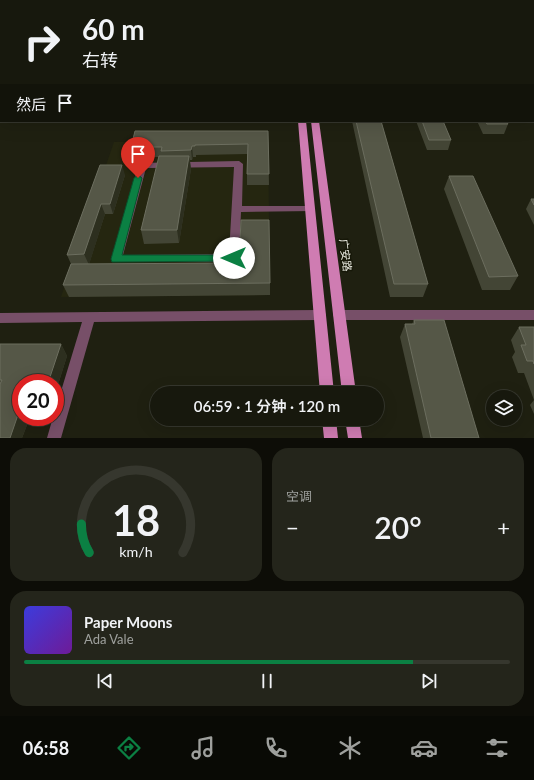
<!DOCTYPE html>
<html lang="zh">
<head>
<meta charset="utf-8">
<style>
  :root { --surface:#17180d; --page:#24251b; --text:#f1f3f6; --muted:#9ea09d; --line:#36372e; --accent:#0b8043 }
  body { margin:0; font-family:Lato,"Noto Sans SC",sans-serif; background:var(--page); color:var(--text); height:100vh; display:flex; flex-direction:column; font-size:15px; white-space:nowrap }
  * { box-sizing:border-box; margin:0 }
  p { font-size:13px; color:var(--muted) }
  .icon { flex:none; width:22px; height:22px; fill:none; stroke:currentColor; stroke-width:2; stroke-linecap:round; stroke-linejoin:round }
  .map { position:relative; height:438px; overflow:hidden }
  .panel { display:flex; flex-direction:column; gap:10px; padding:10px; background:#0d0d07; flex:1 }
  .panel>* { flex:none }
  .banner { position:absolute; left:0px; top:0px; width:534px; height:122px; box-shadow:0 4px 16px #0002,0 0 0 1px var(--line); background:#17180d; color:var(--text); overflow:hidden }
  .tools { position:absolute; left:486px; top:390px; display:grid; gap:8px }
  .tools a { display:grid; place-items:center; width:36px; height:36px; border-radius:50%; background:var(--surface); box-shadow:0 4px 16px #0002,0 0 0 1px var(--line); font-size:20px }
  .speed { position:absolute; left:12px; top:374px; display:flex; gap:8px; font-size:20px; font-weight:700; text-align:center }
  .speed>* { display:grid; place-content:center; width:52px; height:52px; border-radius:50%; background:var(--surface); box-shadow:0 4px 16px #0002,0 0 0 1px var(--line); line-height:1 }
  .speed .limit { border:6px solid #d22; background:#fff; color:#111 }
  .pin { position:absolute; display:grid; place-items:center; width:34px; height:34px; color:#fff; margin:-41px -17px; border-radius:50% 50% 50% 0; rotate:-45deg; box-shadow:0 0 4px #0007 }
  .pin .icon { rotate:45deg }
  .me { position:absolute; width:44px; margin:-22px; rotate:270deg; stroke-linejoin:round; filter:drop-shadow(0 0 3px #0008) }
  .turn { display:flex; align-items:center; gap:14px; height:84px; padding:0 16px; font-size:18px }
  .turn .icon { width:52px; height:52px; stroke-width:2.5 }
  .turn b { display:block; font-size:28px; line-height:34px }
  .then { display:flex; align-items:center; height:38px; padding:0 16px; background:#0003; gap:8px; font-size:15px }
  .big { font-size:30px; font-weight:600; line-height:1.1 }
  .panel .tile { flex:1; display:flex; flex-direction:column; justify-content:center; gap:6px; min-width:0; padding:0 14px; border-radius:16px; background:var(--page) }
  .panel .dial { align-items:center; gap:0 }
  .dial svg { height:104px; overflow:visible; fill:none; stroke:var(--line); stroke-width:7; stroke-linecap:round; text-anchor:middle }
  .dial text { fill:var(--text); stroke:none }
  .song { display:flex; align-items:center; gap:12px }
  .cover { width:48px; height:48px; border-radius:6px; background:linear-gradient(135deg,hsl(240 70% 55%),hsl(280 70% 35%)) }
  .played { height:4px; border-radius:2px; background:linear-gradient(90deg,var(--accent) 80%,var(--line) 80%) }
  .keys { display:flex; justify-content:space-around; direction:ltr }
  .heat { display:flex; justify-content:space-between; align-items:center; font-size:22px; direction:ltr }
  .panel .tiles { flex:1; display:grid; gap:10px; grid-template-columns:1fr 1fr }
  .tile:last-child { grid-column:span 2 }
  .trip { position:absolute; left:150px; top:386px; width:234px; height:40px; border-radius:20px; background:var(--surface); box-shadow:0 4px 16px #0002,0 0 0 1px var(--line); font-weight:600; line-height:40px; text-align:center }
  .tabs { display:flex; height:64px; justify-content:space-around; align-items:center; background:#090a05; color:var(--muted) }
  .tabs .icon { width:28px; height:28px }
  .tabs .selected { color:var(--accent) }
  .tabs b { font-size:18px; color:var(--text) }
  .map>svg:first-child { display:block }
</style>
</head>
<body>
<div class="map">
<svg width="534" height="438" viewBox="0 0 534 438">
  <rect width="100%" height="100%" fill="#1f2011"/>
  <!-- built -->
  <path fill="#252610" d="M268,141L270,295L61,297L114,142Z"/>
  <!-- green -->
  <path fill="#373918" d="M327,0H534V36L533,1Z"/>
  <g fill="none" stroke-linecap="round" stroke-linejoin="round">
    <!-- minor -->
    <path fill="#774f68" fill-rule="evenodd" d="M14,0H20L13,1Z
      M166,0H172L165,1Z
      M193,0H199L192,1Z
      M259,0H299L300,1H258Z
      M0,16H1L0,21Z
      M239,161L243,164L242,206H310L313,207L315,209L313,211L241,212L239,258L238,261L234,262H112L111,259L139,163ZM234,167L229,254L123,255L146,168Z
      M320,310L324,311L326,315L324,319L320,320L94,322L61,438H47L53,417H55V411L82,322L0,323V313Z
      M339,310H534V320H339L335,319L333,315L335,311Z"/>
    <!-- major -->
    <path fill="#cf7cb2" fill-rule="evenodd" d="M294,0H300V1H294Z
      M303,0H309V1H303Z
      M0,43H1V47H0Z
      M533,43H534V47H533Z
      M298,121H306L334,393H320Z
      M311,121H319L356,393H342Z
      M322,419H336L338,438H324Z
      M345,419H359L362,438H348Z"/>
  </g>
  <!-- wall -->
  <path fill="#434535" d="M533,91H534V118L533,117Z
    M352,121H381L428,284L423,297H390Z
    M416,121H443L451,140L448,150H427Z
    M477,121H506L508,124L504,134H483Z
    M268,131L269,185H247V154L196,155V157H193L192,160H190L191,169L179,243L144,244L141,230L159,157H133L131,147Z
    M100,165L125,175L113,214H105L89,264L270,283V295L69,297L63,285L71,264L67,255Z
    M449,176L518,276L510,290H482L444,189Z
    M531,199H534V225L526,209Z
    M414,320L479,438H423L400,337L405,324H412Z
    M519,327H534V400L524,373H518L512,357L515,352L511,340Z
    M0,344H61L67,356L56,391H55V383H21L30,417L22,438H0Z
    M534,400V414L530,405Z"/>
  <!-- shaded-wall -->
  <path fill="#2d2f1f" d="M192,146L193,157L192,160L191,150Z
    M189,156L191,169L179,243L177,230Z
    M122,165L125,175L113,214L110,204Z
    M101,204L105,214L89,265L84,254Z
    M61,344L67,356L56,391L55,389V383H51L49,380Z
    M21,406V417H30L22,438H10Z"/>
  <!-- building -->
  <path fill="#555747" stroke="#6c6e5f" d="M141,0H153V1H140Z
    M197,0H215V1H196Z
    M533,91H534V102L533,101Z
    M356,121H381L428,284H394Z
    M422,121H443L451,140H429Z
    M485,121H506L508,124H487Z
    M135,131H268L269,174H247L248,144L195,145V146H192L191,150L161,151L162,147H131Z
    M159,156H189L177,230H141Z
    M100,165H122L110,204H101L84,254L67,255Z
    M449,176H473L518,276L489,277Z
    M531,199H534V205Z
    M241,220H269L270,283L63,285L71,264L239,263Z
    M414,320H444L479,438H431L405,324H415Z
    M519,327H534V364L533,361H527L521,345H526Z
    M0,344H61L49,380H30L29,383H21V406L10,438H0V384L2,380H0Z"/>
  <!-- route -->
  <path fill="#0b8043" stroke="#07532c" d="M138,175L142,178L122,255H234L239,258L238,261L112,262L111,259L134,178Z"/>
  <g text-anchor="middle" dominant-baseline="central" stroke-width="3" stroke-linejoin="round" paint-order="stroke">
    <!-- street labels -->
    <g font-size="11" fill="#e7e8de" stroke="#161708">
      <text transform="translate(346 255) rotate(83)">广安路</text>
    </g>
  </g>
</svg>
<div class="tools">
<a><svg class="icon" aria-label="layers" viewBox="0 0 24 24"><path d="M12 4l9 5-9 5-9-5zM3 14l9 5 9-5"/></svg></a>
</div>
<div class="speed"><div class="limit">20</div></div>
<div class="pin" style="left:138px;top:178px;background:#d93025"><svg class="icon" aria-label="arrive" viewBox="0 0 24 24"><path d="M6 21V4h12l-3 4 3 4H6"/></svg></div>
<svg class="me" style="left:234px;top:258px" viewBox="-20 -20 40 40"><circle r="19" fill="#fff"/><path d="M0-13L10 11 0 6-10 11z" fill="#0b8043"/></svg>
<div class="trip">06:59 · 1 分钟 · 120 m</div>
<div class="banner">
<div class="turn"><svg class="icon" aria-label="right" viewBox="0 0 24 24"><path d="M7 20v-9h11M14 6l5 5-5 5"/></svg><div><b>60 m</b>右转</div></div>
<div class="then">然后<svg class="icon" aria-label="arrive" viewBox="0 0 24 24"><path d="M6 21V4h12l-3 4 3 4H6"/></svg></div>
</div>
</div>
<section class="panel">
<div class="tiles">
<div class="tile dial"><svg viewBox="0 0 100 80">
<path d="M14 69A42 42 0 1 1 86 69"/>
<path d="M14 69A42 42 0 0 1 8 47" stroke="#0b8043"/>
<text x="50" y="56" font-size="32" font-weight="700">18</text>
<text x="50" y="72" font-size="11">km/h</text>
</svg></div>
<div class="tile"><p>空调</p>
<div class="heat"><a>−</a><b class="big">20°</b><a>+</a></div>
</div>
<div class="tile">
<div class="song"><i class="cover"></i><div><b>Paper Moons</b><p>Ada Vale</p></div></div>
<div class="played"></div>
<div class="keys"><svg class="icon" aria-label="previous" viewBox="0 0 24 24"><path d="M18 5L8 12l10 7zM5 5v14"/></svg><svg class="icon" aria-label="pause" viewBox="0 0 24 24"><path d="M8 5v14M16 5v14"/></svg><svg class="icon" aria-label="next" viewBox="0 0 24 24"><path d="M6 5l10 7-10 7zM19 5v14"/></svg></div>
</div>
</div>
</section>
<nav class="tabs">
<b>06:58</b>
<svg class="icon selected" aria-label="directions" viewBox="0 0 24 24"><path d="M12 3l9 9-9 9-9-9zM9 14v-3h6M13 9l2 2-2 2"/></svg>
<svg class="icon" aria-label="music" viewBox="0 0 24 24"><path d="M9 18V5l10-2v13"/><circle cx="6" cy="18" r="3"/><circle cx="16" cy="16" r="3"/></svg>
<svg class="icon" aria-label="phone" viewBox="0 0 24 24"><path d="M5 4h4l2 5-3 2q2 4 5 5l2-3 5 2v4C11 20 4 13 5 4z"/></svg>
<svg class="icon" aria-label="climate" viewBox="0 0 24 24"><path d="M12 3v18M4 7l16 10M4 17L20 7"/></svg>
<svg class="icon" aria-label="car" viewBox="0 0 24 24"><path d="M5 17H2v-5l4-1 3-4h7l3 4 3 1v5h-3M9 17h6M6 11h13"/><circle cx="7" cy="17" r="2"/><circle cx="17" cy="17" r="2"/></svg>
<svg class="icon" aria-label="filters" viewBox="0 0 24 24"><path d="M4 7h16M4 17h16"/><circle cx="9" cy="7" r="2"/><circle cx="15" cy="17" r="2"/></svg>
</nav>
</body>
</html>
